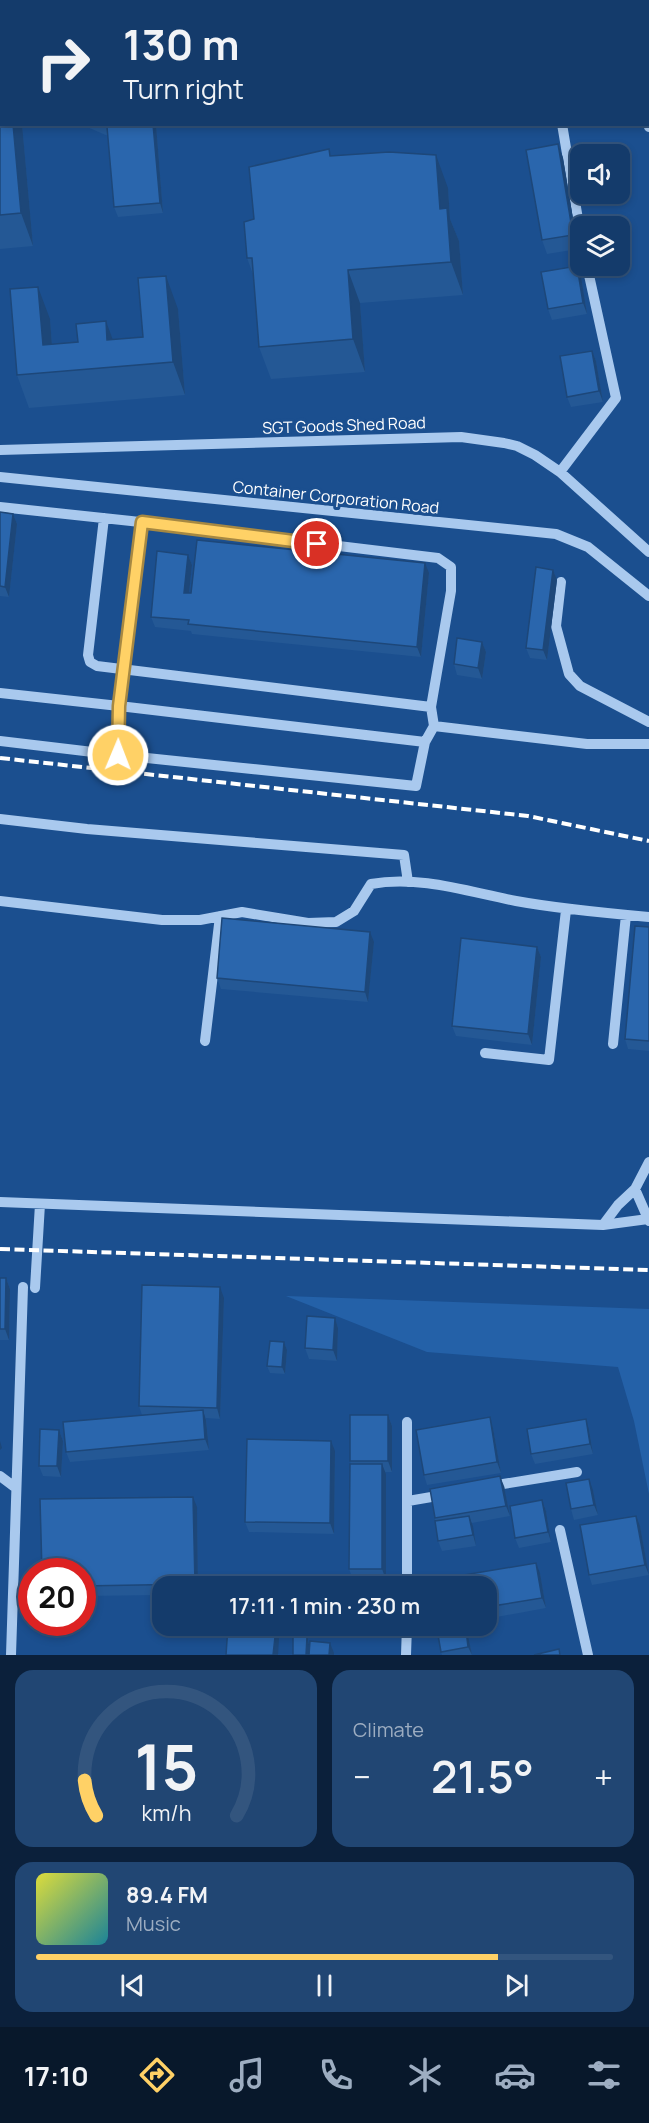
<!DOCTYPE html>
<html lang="en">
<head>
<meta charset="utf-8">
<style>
  :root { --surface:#143b6b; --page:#214673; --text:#f1f3f6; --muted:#9dadc1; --line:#33557e; --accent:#ffd166 }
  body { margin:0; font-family:Manrope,sans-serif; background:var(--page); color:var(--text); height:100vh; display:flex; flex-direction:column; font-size:22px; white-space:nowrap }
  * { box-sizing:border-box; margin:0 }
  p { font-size:20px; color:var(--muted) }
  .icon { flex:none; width:33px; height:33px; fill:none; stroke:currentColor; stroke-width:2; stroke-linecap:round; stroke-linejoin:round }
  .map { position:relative; height:1655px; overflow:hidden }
  .panel { display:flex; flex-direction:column; gap:15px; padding:15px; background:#0b203b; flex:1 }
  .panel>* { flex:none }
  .banner { position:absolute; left:0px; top:0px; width:650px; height:126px; box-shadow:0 3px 9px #0003,0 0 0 2px var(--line); background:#143b6b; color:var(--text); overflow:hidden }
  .tools { position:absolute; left:570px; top:144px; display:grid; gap:12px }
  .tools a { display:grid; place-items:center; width:60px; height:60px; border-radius:12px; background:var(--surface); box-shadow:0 3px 9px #0003,0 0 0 2px var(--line); font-size:30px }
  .speed { position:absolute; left:18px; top:1558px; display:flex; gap:12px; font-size:30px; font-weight:700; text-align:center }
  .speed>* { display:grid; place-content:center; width:78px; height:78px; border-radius:50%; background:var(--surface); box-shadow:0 3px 9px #0003,0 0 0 2px var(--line); line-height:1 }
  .speed .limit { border:9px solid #d22; background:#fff; color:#111 }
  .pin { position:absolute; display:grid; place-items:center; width:51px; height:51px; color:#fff; margin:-26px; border:3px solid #fff; border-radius:50%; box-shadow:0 2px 6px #0007 }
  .me { position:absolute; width:66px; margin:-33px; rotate:1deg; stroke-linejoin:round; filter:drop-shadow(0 0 4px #0008) }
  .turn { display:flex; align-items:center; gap:21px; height:126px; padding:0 24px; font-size:27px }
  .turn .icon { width:78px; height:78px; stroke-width:2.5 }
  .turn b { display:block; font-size:42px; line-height:51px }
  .big { font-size:45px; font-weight:600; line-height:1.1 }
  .panel .widget { flex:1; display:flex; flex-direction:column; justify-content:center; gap:9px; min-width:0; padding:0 21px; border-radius:18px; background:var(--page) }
  .panel .dial { align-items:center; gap:0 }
  .dial svg { height:156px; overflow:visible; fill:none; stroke:var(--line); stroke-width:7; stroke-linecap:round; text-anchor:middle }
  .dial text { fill:var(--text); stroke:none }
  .song { display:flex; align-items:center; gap:18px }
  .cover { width:72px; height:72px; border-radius:9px; background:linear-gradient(135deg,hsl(60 70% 55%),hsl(190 70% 35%)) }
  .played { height:6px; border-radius:3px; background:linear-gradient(90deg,var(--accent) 80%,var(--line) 80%) }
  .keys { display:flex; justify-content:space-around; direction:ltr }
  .heat { display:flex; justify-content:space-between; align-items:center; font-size:33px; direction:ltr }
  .panel .tiles { flex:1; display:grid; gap:15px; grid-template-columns:1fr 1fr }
  .widget:last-child { grid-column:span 2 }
  .trip { position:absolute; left:152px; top:1576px; width:345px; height:60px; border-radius:18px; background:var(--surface); box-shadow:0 3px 9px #0003,0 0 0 2px var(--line); font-weight:600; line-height:60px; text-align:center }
  .menu { display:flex; height:96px; justify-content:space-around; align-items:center; background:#08182b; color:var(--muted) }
  .menu .icon { width:42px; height:42px }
  .menu .on { color:var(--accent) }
  .menu b { font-size:27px; color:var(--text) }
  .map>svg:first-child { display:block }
</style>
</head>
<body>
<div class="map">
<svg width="649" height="1655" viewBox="0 0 649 1655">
  <rect width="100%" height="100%" fill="#1b4f8f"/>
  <!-- green -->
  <path fill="#2461a8" d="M286,1296L649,1309V1494L634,1421L618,1367L427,1352Z"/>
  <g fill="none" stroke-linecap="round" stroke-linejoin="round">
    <!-- minor -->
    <path stroke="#a9c9ee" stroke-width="10" d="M540,0L541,2
      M617,0L618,2
      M648,123L649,127
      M562,124L580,231
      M0,450L461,437L504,443L517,446L535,455L560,472L649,552
      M560,472L616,398L587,266
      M0,477L556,534L588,547L649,596
      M0,507L131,521L438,558L451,567V591L431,707L434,726L587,744H649
      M104,518L88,655L90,662L97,666L431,707
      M561,582L556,626L569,674L580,686L649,722
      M0,693L119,706L142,522
      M0,741L118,755
      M425,742L416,786L118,755L119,706L425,742L434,726
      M0,819L87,829L404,855L408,882
      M0,901L162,920H200L242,912L308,923L336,922L354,911L371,884C419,875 469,892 516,901C560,909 604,913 649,917
      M205,1041L220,916
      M613,1044L626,915
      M485,1053L549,1060L566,910
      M635,1189L649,1221
      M0,1202L603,1225L618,1205L635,1189L649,1162
      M603,1225L648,1219
      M35,1288L40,1204
      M0,1476L16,1488
      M491,1486L577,1472
      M408,1501L443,1495
      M560,1530L588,1655
      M407,1587V1422
      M11,1655L23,1287
      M406,1655L407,1626"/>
    <!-- rail -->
    <path stroke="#fff" stroke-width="4" stroke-dasharray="10 4.5" stroke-linecap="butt" d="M0,758L528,816L649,841
      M0,1249L649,1270"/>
  </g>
  <!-- wall -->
  <path fill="#245895" d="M0,37L2,41V124H22L33,246L0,249Z
    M80,124H156L163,213L118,217L114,207L108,136Z
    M558,144L563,158L578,249L547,254L542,240Z
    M332,156L448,188L450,219L459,241L463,295L360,303L365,372L271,379L259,347L254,277L247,258Z
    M577,266L581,276L587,314L552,320L548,309Z
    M178,309L185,395L29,408L17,375L50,319L52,344L143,337Z
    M592,351L596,361L603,402L571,407L567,397Z
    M0,512L13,514L17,524L9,597L0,596Z
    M188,555L192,565L189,593L429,573L421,657L192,634L191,631L155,627L151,617Z
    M553,570L557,580L547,660L530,658L526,648Z
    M482,642L486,652L482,679L457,675L454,664Z
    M649,927V1051L628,1049L625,1039Z
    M374,942L368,1002L221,989L217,978Z
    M537,947L541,957L532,1045L456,1036L452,1026Z
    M0,1278H6L10,1289L9,1340H0Z
    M224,1298L220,1419L206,1418L209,1450L70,1462L66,1452L142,1415L139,1406Z
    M335,1318L338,1328L337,1361L309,1359L305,1348Z
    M284,1342L287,1350L285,1374L270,1373L267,1366Z
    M388,1415L392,1426V1472H385L386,1474V1580H368L370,1584L352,1577L349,1569L351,1464L350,1461Z
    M490,1417L493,1428L501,1473L427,1485L424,1475Z
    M59,1430L63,1441L61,1477L43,1476L39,1466Z
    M589,1430L593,1454L535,1464L531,1454Z
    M335,1451L334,1534L249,1532L245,1522Z
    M504,1486L510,1516L472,1523L476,1546L442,1551L438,1541L435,1518Z
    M593,1490L598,1515L574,1520L571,1509Z
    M542,1500L546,1511L551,1542L519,1548L515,1538Z
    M197,1507L198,1587H162V1595L82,1596V1572Z
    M640,1526L649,1575L592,1585L589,1575Z
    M540,1573L546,1608L486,1619V1587Z
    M469,1640L472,1655H442L441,1652Z"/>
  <!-- shaded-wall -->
  <path fill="#1d4779" d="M251,0H275V2H249Z
    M418,0H427L428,2H418Z
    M0,37L2,41V92L0,88Z
    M13,124H22L33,246L21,213Z
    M153,124H156L163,213L160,203Z
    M558,144L563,158L578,249L573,235Z
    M436,155L448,188L450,219L459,241L463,295L451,262L440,209Z
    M577,266L581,276L587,314L583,303Z
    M348,270L360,303L365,372L353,339Z
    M166,276L178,309L185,395L173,362Z
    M38,287L50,319L54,372L43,345Z
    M106,321L118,354L107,340Z
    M592,351L596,361L603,402L599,391Z
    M13,514L17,524L9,597L5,587Z
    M188,555L192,565L188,603L184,593Z
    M425,563L429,573L421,657L417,647Z
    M553,570L557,580L547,660L543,650Z
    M482,642L486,652L482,679L478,668Z
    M370,932L374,942L368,1002L365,992Z
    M537,947L541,957L532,1045L528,1034Z
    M6,1278L10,1289L9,1340L5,1329Z
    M220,1287L224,1298L220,1419L217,1408Z
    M335,1318L338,1328L337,1361L333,1350Z
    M284,1342L287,1350L285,1374L282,1367Z
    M203,1410L206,1420L209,1450L205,1439Z
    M388,1415L392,1426V1472L388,1461Z
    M490,1417L493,1428L501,1473L497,1462Z
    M586,1419L589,1430L593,1454L590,1444Z
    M59,1430L63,1441L61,1477L57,1466Z
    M0,1441L2,1448L0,1450Z
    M331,1441L335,1451L334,1534L330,1523Z
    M382,1464L386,1474V1580L382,1569Z
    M500,1476L504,1486L510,1516L506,1506Z
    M589,1479L593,1490L598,1515L594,1505Z
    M193,1497L197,1507L198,1587H196L195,1584Z
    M542,1500L546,1511L551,1542L548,1532Z
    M469,1516L473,1526L476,1546L473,1535Z
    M636,1516L640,1526L649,1575L645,1565Z
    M536,1563L540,1573L546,1608L542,1598Z
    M367,1577L370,1584V1587H367Z
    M276,1628L279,1639L278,1655H273Z
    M466,1630L469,1640L472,1655L468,1647Z
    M307,1637L310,1648V1655H306Z
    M330,1643L334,1653V1655H329Z"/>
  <!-- building -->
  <path fill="#2a66ad" stroke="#1d4779" stroke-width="1.5" d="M233,0H251L249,2H234Z
    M317,0H418V2H317Z
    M2,86V124H13L21,213L0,215V87Z
    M101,124H153L160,203L114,207L107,127Z
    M558,144L573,235L542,240L526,150Z
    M329,149L330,156L389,152L436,155L440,209L447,208L451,262L348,270L353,339L259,347L252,258H247L244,222L254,219L249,167Z
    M577,266L583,303L548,309L541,272Z
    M166,276L173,362L17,375L10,289L38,287L43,345L78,342L76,324L106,321L107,340L143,337L138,278Z
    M592,351L599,391L567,397L560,356Z
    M0,512L13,514L5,587L0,586Z
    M197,540L425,563L417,647L188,624L189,620L151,617L157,551L188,555L184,593H191Z
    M536,567L553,570L543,650L526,648Z
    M457,638L482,642L478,668L454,664Z
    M222,918L370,932L365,992L217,978Z
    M635,926L649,927V1041L625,1039Z
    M461,938L537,947L528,1034L452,1026Z
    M0,1278H6L5,1329H0Z
    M142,1285L220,1287L217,1408L139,1406Z
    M307,1316L335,1318L333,1350L305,1348Z
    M270,1341L284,1342L282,1367L267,1366Z
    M203,1410L205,1439L66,1452L63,1422Z
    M350,1415H388V1461H350Z
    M490,1417L497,1462L424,1475L416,1430Z
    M586,1419L590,1444L531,1454L527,1429Z
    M40,1429L59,1430L57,1466H39Z
    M247,1439L331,1441L330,1523L245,1522Z
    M350,1464H382V1569H349Z
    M500,1476L506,1506L435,1518L430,1489Z
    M589,1479L594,1505L571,1509L566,1483Z
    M193,1497L195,1584L82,1586V1572H42L40,1499Z
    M542,1500L548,1532L515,1538L510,1506Z
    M469,1516L473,1535L438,1541L435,1521Z
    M636,1516L645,1565L589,1575L580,1525Z
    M536,1563L542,1598L486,1607V1587H441L440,1579Z
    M347,1577H367V1587H347Z
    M228,1626H245L276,1628L273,1655H226Z
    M466,1630L468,1647L441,1652L438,1635Z
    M293,1637H307L306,1655H293Z
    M310,1641L330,1643L329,1655H309Z
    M559,1649L560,1655H534Z"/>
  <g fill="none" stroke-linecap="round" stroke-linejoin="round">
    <defs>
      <path id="route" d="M118,755L119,706L142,522L317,544"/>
    </defs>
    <!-- route casing -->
    <use href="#route" stroke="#a68842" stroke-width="15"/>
    <!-- route -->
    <use href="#route" stroke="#ffd166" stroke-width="10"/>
  </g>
  <g text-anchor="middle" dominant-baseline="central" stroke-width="6" stroke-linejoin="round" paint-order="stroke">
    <!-- street labels -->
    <g font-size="16" fill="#fff" stroke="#1b4f8f">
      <text transform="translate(344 425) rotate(-2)">SGT Goods Shed Road</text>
      <text transform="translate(336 497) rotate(6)">Container Corporation Road</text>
    </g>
  </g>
</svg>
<div class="tools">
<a><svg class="icon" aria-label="sound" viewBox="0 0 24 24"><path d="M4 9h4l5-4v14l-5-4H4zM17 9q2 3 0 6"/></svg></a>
<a><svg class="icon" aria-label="layers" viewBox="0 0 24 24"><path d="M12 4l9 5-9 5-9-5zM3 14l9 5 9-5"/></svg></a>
</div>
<div class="speed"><div class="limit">20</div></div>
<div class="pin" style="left:317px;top:544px;background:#d93025"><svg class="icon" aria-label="arrive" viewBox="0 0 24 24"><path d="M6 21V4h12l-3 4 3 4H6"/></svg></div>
<svg class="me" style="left:118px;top:755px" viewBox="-20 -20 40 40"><circle r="17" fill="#ffd166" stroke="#fff" stroke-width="3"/><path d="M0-11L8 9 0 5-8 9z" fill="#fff"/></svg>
<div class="trip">17:11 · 1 min · 230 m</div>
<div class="banner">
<div class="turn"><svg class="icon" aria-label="right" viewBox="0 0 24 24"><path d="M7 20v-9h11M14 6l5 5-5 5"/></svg><div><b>130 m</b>Turn right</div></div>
</div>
</div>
<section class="panel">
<div class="tiles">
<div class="widget dial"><svg viewBox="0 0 100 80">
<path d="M14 69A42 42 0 1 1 86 69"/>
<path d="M14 69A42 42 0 0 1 8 51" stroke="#ffd166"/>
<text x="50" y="56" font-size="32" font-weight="700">15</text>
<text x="50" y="72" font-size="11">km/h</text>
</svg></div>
<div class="widget"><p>Climate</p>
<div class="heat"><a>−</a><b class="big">21.5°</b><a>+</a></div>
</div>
<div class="widget">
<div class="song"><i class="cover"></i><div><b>89.4 FM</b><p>Music</p></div></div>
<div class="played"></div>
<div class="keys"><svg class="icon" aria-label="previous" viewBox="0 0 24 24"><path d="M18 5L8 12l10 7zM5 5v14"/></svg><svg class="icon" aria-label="pause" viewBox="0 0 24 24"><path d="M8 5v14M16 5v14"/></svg><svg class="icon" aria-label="next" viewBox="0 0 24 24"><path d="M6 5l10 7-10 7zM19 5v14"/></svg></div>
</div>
</div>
</section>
<nav class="menu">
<b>17:10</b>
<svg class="icon on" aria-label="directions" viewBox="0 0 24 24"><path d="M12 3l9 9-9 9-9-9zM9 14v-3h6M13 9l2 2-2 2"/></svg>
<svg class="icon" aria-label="music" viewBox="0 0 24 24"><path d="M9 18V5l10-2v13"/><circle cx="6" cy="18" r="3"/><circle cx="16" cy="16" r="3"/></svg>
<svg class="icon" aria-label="phone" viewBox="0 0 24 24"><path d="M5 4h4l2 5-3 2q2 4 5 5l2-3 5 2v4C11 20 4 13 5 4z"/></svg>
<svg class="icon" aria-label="climate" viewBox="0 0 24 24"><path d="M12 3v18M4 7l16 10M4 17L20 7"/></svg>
<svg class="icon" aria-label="car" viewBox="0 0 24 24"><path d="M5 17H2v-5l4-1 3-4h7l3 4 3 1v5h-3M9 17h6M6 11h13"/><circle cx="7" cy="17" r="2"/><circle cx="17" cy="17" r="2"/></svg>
<svg class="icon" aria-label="filters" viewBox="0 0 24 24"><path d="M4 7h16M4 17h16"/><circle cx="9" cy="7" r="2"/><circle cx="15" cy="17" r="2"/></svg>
</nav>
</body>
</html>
